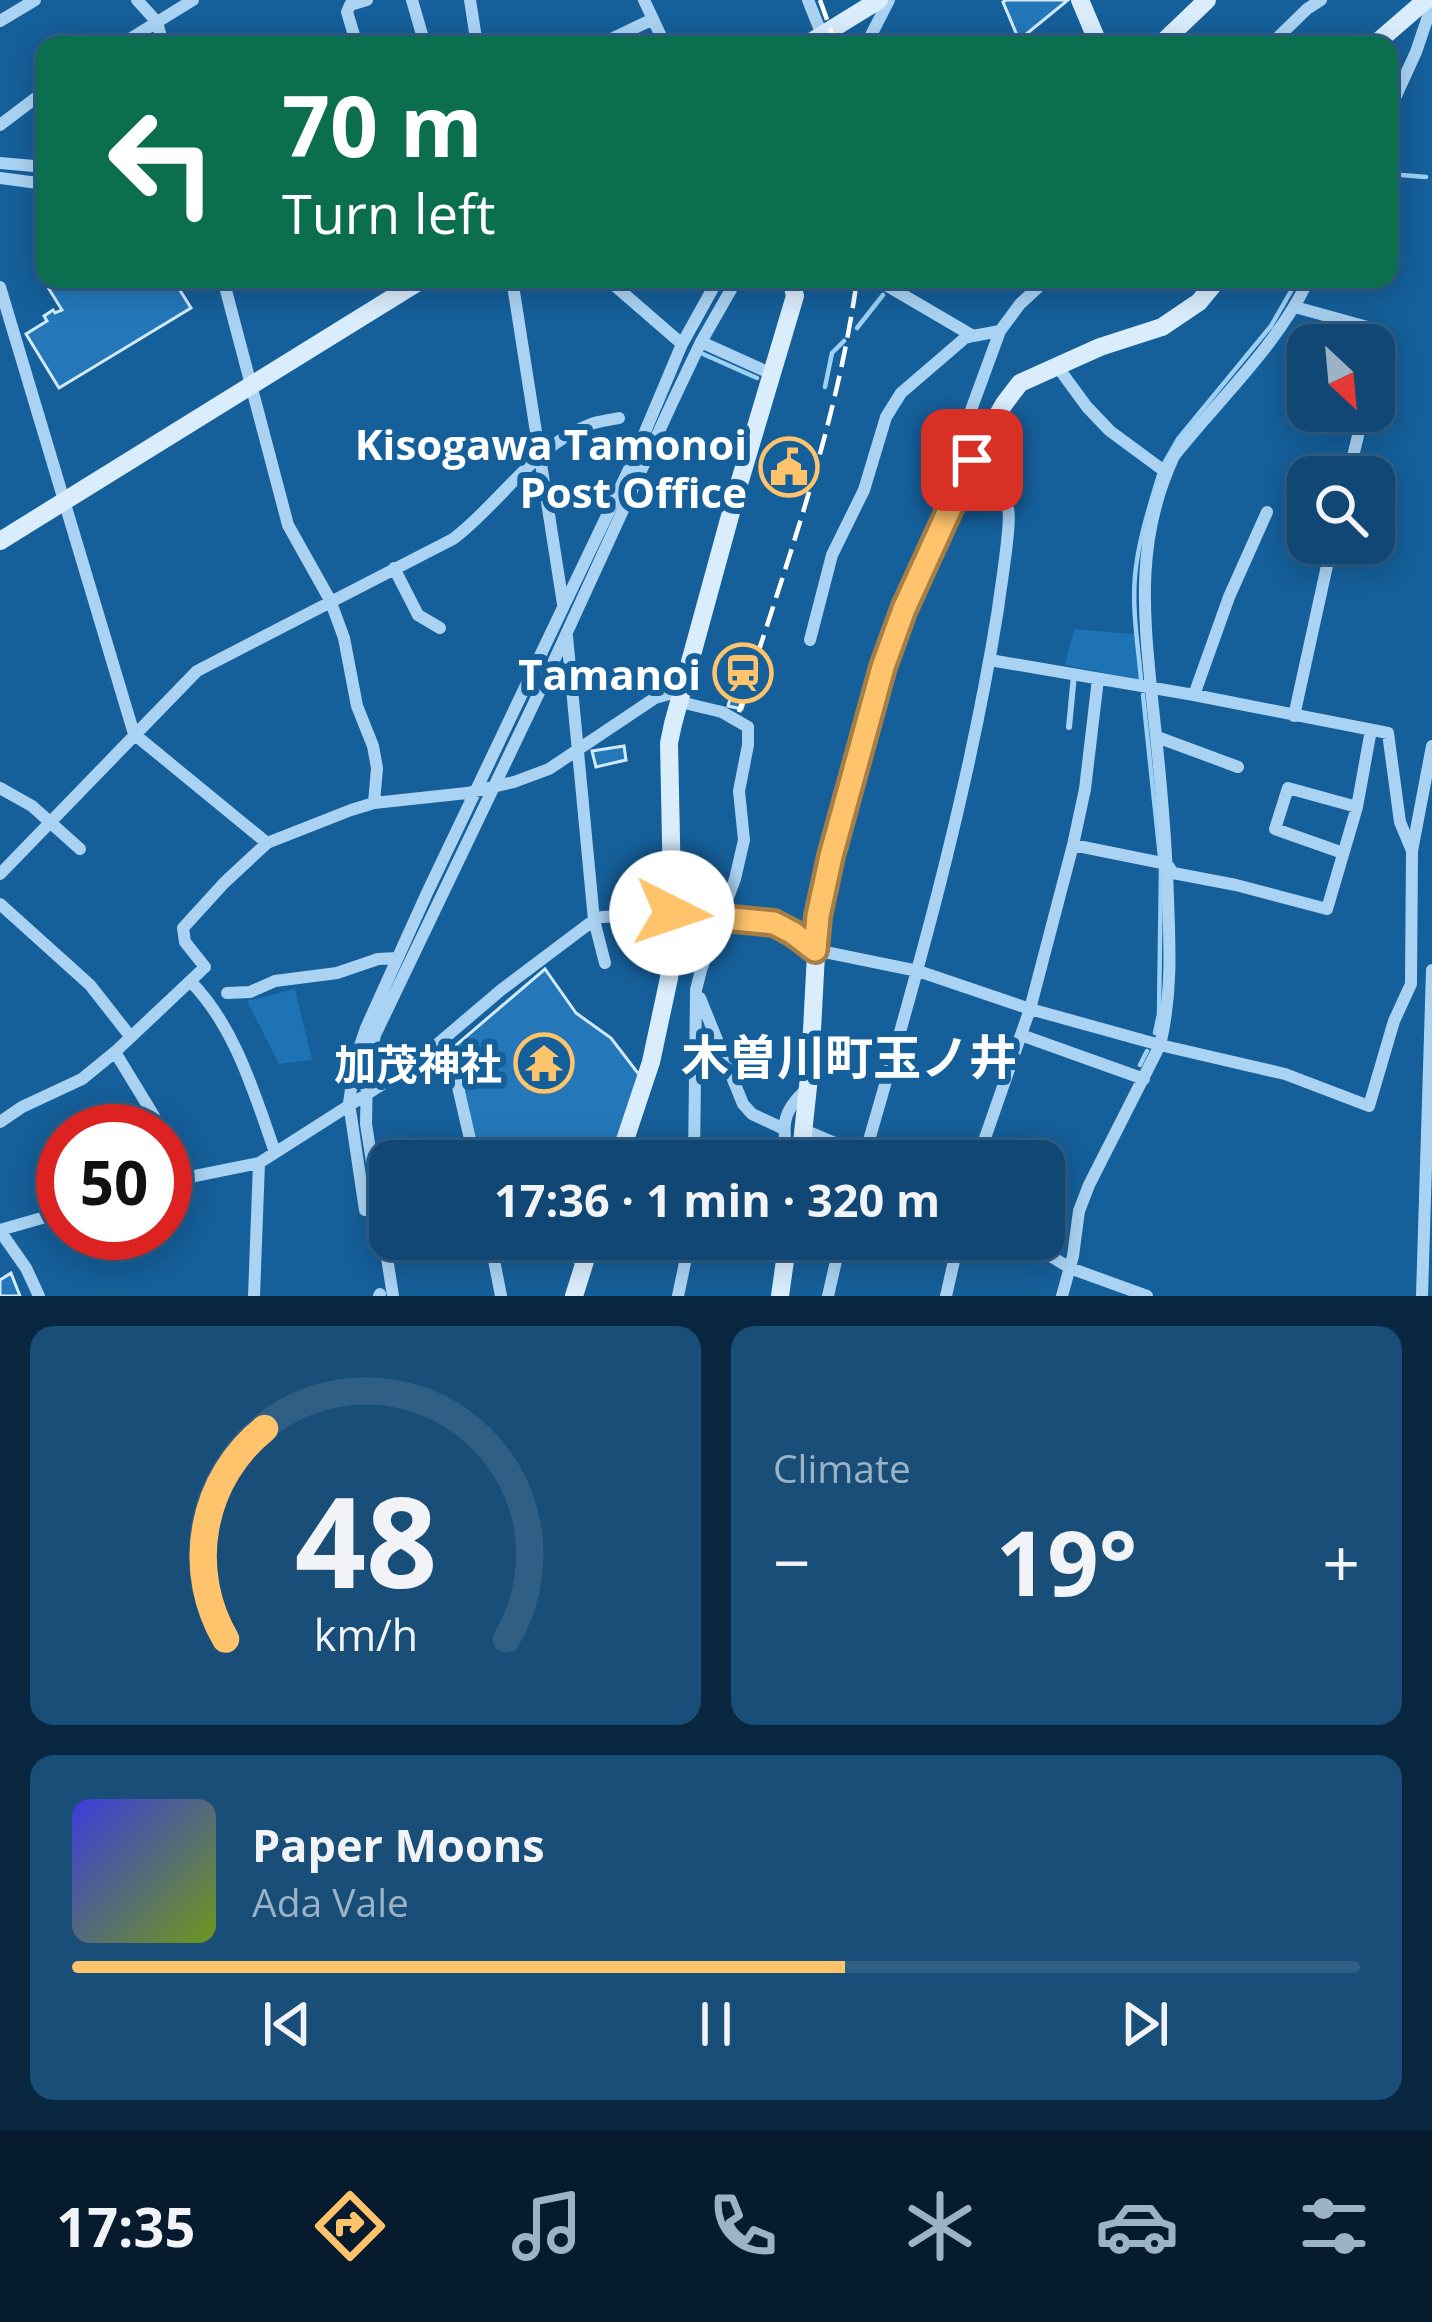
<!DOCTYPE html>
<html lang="en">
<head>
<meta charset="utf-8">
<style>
  :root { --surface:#104774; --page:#194e79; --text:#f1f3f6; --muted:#9cb2c5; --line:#305f86; --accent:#ffc36c }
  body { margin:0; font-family:"Open Sans","Noto Sans JP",sans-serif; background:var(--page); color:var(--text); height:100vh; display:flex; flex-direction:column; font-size:45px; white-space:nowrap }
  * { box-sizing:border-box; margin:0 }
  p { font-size:39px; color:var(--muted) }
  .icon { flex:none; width:66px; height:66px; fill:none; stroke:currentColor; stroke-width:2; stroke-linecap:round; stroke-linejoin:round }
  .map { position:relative; height:1296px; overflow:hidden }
  .details { display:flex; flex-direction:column; gap:30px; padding:30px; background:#092740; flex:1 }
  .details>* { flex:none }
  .top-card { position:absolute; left:36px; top:36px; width:1362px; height:252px; border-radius:24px; box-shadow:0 6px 30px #0003,0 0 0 3px var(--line); background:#0b6e4f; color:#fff; overflow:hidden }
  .needle { width:78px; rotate:154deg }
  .tools { position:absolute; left:1287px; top:324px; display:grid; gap:24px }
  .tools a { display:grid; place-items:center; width:108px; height:108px; border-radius:24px; background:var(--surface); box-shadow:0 6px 30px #0003,0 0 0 3px var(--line); font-size:60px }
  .speed { position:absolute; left:36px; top:1104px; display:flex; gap:24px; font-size:60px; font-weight:700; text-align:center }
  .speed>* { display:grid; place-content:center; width:156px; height:156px; border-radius:50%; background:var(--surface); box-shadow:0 6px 30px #0003,0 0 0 3px var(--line); line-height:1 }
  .speed .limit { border:18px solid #d22; background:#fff; color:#111 }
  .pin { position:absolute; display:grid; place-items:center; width:102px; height:102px; color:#fff; margin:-51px; border-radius:24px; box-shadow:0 6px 18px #0006 }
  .me { position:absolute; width:132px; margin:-66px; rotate:94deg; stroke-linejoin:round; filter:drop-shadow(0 0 9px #0008) }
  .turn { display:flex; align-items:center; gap:42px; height:252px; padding:0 48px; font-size:54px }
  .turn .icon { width:156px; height:156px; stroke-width:2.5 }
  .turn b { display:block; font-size:84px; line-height:102px }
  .big { font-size:90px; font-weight:700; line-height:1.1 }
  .details .widget { flex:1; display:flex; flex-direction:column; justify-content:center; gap:18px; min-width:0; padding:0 42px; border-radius:24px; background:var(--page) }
  .details .dial { align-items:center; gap:0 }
  .dial svg { height:312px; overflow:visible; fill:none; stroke:var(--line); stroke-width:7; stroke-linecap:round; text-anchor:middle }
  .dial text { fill:var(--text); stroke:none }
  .song { display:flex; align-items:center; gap:36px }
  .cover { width:144px; height:144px; border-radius:18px; background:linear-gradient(135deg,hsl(240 70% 55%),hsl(80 70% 35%)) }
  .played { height:12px; border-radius:6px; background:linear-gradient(90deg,var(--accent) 60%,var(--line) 60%) }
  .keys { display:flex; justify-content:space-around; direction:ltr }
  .heat { display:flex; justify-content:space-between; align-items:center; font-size:66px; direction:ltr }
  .details .tiles { flex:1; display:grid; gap:30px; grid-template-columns:1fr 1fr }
  .widget:last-child { grid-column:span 2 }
  .trip { position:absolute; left:369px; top:1140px; width:696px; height:120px; border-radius:24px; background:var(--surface); box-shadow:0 6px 30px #0003,0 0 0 3px var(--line); font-weight:700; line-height:120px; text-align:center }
  .tabs { display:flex; height:192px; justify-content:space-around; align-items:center; background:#061c2e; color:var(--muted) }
  .tabs .icon { width:84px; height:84px }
  .tabs .current { color:var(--accent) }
  .tabs b { font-size:54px; color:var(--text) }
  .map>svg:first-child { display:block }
</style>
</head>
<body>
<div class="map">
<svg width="1432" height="1296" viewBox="0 0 1432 1296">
  <rect width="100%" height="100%" fill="#155f9a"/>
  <!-- green -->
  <path fill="#1d73b4" d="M1074,629L1134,634L1140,680L1065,665Z
    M295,989L312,1060L279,1064L247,1001Z"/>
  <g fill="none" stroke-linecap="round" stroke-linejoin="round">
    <!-- stream -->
    <path stroke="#9cd0f5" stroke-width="4.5" d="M1389,174L1426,177
      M857,328L883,295
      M703,354L757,378
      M825,387L832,353L844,341
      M1163,465L1178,439L1271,326L1298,279
      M1141,679C1138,645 1132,610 1135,576C1138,542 1149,508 1159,475
      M1143,695L1160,857
      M1155,1033L1159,1014L1161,869
      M1140,1065L1147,1051"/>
  </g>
  <!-- building -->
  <path fill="#2478b9" stroke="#d2eafd" stroke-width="3" d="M1006,0H1068L1019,40L1003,2Z
    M66,279H162L164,282L173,279L191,308L59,388L26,334L47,321L44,316L53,310L55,313L62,310L49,289Z
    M743,653L758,659L742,709L728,706Z
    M624,746L626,760L596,767L592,751Z
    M545,969L576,1013L611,1038L644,1081L618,1161H476L455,1046Z
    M534,1239H592L584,1263L536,1257Z
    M11,1273L20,1296H0V1280Z"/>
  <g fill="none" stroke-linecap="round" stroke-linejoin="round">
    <!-- lane -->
    <path stroke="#aad3f3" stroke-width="6" d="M1069,727L1074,675"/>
    <!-- street -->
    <path stroke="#aad3f3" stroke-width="12" d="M137,0L157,22L163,45
      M412,0L425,45
      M470,0L477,45
      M644,0L665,45
      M808,0L822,35
      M0,21L35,0
      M120,45L193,0
      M357,45L347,12L350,5L367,0
      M599,45L653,19
      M866,45L889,0
      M1270,45L1307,9L1321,0
      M1389,111L1416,52L1432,5
      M0,125L45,91
      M0,163L45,167
      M0,178L45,184
      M223,279L288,525L330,600L344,638L357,706L373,746L377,768L374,803
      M512,279L563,604
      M607,279L682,344
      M834,279L849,280
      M868,279L886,285L973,336L1000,331
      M0,287L134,734L267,843
      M1295,307L1371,328L1370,345
      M701,342L772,374
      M1057,366L1087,407L1110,431L1167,473
      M971,458L967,421L1000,331L1020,304L1047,279
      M1348,477L1364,411
      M394,568L418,615L440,628
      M567,636L594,920L605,963
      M810,640L832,555L864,490L886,417L901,393L965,338L973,336
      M990,660L1194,695L1388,733L1400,822L1412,851L1432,746
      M1194,695L1229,597L1267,512
      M680,702L722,712L748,727V745L739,791L744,840L735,879L701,970L696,990L694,1161
      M1294,716L1332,543
      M1157,737L1238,767
      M0,788L32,806L80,849
      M1073,845L1167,864L1173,873L1236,885L1327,909L1357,807L1371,730
      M1343,853L1275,829L1288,788L1357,807
      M0,874L197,671L453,539C500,504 533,446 591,424C599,421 610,420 619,418
      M0,904L90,985L130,1036
      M815,950L918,971L1030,1009L1160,1045L1285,1074L1369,1106L1394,1021L1411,984L1412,851
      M190,981C235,1026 254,1093 275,1152
      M227,993L250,992L275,981L337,973L378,959L397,958
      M700,998L743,1104L752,1114L782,1128
      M1021,1035L1144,1079
      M443,1041L455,1074L475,1161
      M115,1052L154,1116L158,1131
      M0,1122L22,1107L82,1079L115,1052L205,967L185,942L183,928L224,883L267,843L351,810L374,803L467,793L514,782L549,769L655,698L683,690
      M804,1130L878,1161
      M165,1161L170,1180
      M789,1161C782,1127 780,1112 808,1088
      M863,1161C916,979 968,797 998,609C1000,591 1012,522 1008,509C1004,496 990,482 983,471L990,450V433
      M977,1161L1030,1009L1073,845L1085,789L1098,679
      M165,1182L259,1163L414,1064L501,990L594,920L602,917L672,913
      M365,1210L349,1103L355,1061L366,1028L427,893L631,465L682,344L718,279
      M0,1230L63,1212
      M0,1231L26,1268L39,1296
      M490,1239L501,1296
      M1023,1239L1070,1268L1147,1296
      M254,1296L259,1163
      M379,1296L380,1294
      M393,1296L366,1124L367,1071L375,1035L547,676L672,403L701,342L737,279
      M678,1296L690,1239
      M828,1296L841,1239
      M946,1296L959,1239
      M1062,1296L1073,1256L1079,1211L1089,1185L1160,1045C1172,996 1170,949 1168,899C1166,835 1160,771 1153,708C1144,617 1134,542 1174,456C1220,398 1277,346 1309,279
      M1422,1296L1432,970"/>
    <!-- secondary -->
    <path stroke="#d9edfc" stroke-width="18" d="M1080,0L1099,45
      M806,45L879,0
      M1160,45L1207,0
      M1374,45L1426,0
      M0,541L423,279
      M672,913L774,923L793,933L815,950
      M618,1161L651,1062L669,978L673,937L669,743L673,724L736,494L795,296L791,279
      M800,1161L810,1068L818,916L837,829L883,667L904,609L972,460L1004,404L1020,383L1100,347L1162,327L1199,302L1218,279
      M574,1296L592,1239
      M780,1296L788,1239"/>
    <!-- rail -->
    <path stroke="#fff" stroke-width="4.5" stroke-dasharray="21 9" stroke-linecap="butt" d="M820,0L836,45
      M739,712C784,570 837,427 857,279"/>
  </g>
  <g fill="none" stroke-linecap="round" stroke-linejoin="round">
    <defs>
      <path id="route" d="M672,913L774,923L793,933L815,950L818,916L831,856L883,667L904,609L972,460"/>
    </defs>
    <!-- route casing -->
    <use href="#route" stroke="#a67f46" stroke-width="30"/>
    <!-- route -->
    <use href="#route" stroke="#ffc36c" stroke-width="21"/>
  </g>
  <!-- icons -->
  <defs>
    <symbol id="civic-ring" viewBox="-11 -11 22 22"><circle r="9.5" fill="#155f9a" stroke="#ffc36c" stroke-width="1.5"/><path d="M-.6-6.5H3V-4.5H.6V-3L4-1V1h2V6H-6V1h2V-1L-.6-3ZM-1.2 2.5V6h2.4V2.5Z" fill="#ffc36c"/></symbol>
    <symbol id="station-ring" viewBox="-11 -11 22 22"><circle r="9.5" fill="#155f9a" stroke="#ffc36c" stroke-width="1.5"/><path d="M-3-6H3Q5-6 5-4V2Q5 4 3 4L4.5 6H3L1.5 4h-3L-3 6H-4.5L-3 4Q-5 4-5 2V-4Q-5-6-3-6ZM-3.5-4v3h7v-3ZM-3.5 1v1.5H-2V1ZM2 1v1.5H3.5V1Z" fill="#ffc36c"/></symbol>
    <symbol id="temple-ring" viewBox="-11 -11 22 22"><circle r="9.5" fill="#155f9a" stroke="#ffc36c" stroke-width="1.5"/><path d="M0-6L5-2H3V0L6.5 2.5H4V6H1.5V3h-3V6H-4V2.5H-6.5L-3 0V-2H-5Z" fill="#ffc36c"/></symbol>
  </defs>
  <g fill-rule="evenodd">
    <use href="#civic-ring" x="756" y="434" width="66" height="66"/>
    <use href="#station-ring" x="710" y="640" width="66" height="66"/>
    <use href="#temple-ring" x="511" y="1030" width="66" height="66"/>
  </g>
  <g text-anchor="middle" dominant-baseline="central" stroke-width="12" stroke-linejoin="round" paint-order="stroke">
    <!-- poi labels -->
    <g font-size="42" font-weight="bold" fill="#fff" stroke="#155f9a" text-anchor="end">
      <text x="747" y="443">Kisogawa Tamonoi<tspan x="747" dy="48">Post Office</tspan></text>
      <text x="701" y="673">Tamanoi</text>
      <text x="502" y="1063">加茂神社</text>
    </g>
    <!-- quarter labels -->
    <g font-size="48" font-weight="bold" fill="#fff" stroke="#155f9a">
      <text x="849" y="1056">木曽川町玉ノ井</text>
    </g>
  </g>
</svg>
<div class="tools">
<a><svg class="needle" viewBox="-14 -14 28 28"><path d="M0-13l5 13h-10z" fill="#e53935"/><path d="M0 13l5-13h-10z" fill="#9cb2c5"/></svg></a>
<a><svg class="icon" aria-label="search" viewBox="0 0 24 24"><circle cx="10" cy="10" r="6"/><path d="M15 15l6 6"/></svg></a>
</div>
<div class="speed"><div class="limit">50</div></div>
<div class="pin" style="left:972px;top:460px;background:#d93025"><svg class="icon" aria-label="arrive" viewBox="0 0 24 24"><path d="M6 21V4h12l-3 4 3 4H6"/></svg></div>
<svg class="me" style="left:672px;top:913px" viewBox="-20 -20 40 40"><circle r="19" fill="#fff"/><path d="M0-13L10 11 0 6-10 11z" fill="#ffc36c"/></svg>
<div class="trip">17:36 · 1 min · 320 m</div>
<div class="top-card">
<div class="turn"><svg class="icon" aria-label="left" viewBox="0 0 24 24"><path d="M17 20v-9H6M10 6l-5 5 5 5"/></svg><div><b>70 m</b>Turn left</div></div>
</div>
</div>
<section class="details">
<div class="tiles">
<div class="widget dial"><svg viewBox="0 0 100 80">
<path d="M14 69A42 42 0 1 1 86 69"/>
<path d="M14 69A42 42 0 0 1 24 15" stroke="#ffc36c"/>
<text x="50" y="56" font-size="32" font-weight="700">48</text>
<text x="50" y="72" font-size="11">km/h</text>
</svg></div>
<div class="widget"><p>Climate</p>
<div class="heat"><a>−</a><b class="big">19°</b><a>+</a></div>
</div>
<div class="widget">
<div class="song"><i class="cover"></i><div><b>Paper Moons</b><p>Ada Vale</p></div></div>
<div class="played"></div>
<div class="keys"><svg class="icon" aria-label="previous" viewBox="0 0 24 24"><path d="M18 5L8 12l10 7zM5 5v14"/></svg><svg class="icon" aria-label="pause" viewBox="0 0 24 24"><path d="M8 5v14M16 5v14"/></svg><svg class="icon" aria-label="next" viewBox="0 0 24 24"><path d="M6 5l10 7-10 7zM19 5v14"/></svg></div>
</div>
</div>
</section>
<nav class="tabs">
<b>17:35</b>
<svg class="icon current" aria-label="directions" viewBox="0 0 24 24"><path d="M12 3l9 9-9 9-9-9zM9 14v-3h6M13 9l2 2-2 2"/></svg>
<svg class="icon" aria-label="music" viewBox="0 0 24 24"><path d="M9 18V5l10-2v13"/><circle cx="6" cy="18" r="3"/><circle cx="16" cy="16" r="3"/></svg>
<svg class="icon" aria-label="phone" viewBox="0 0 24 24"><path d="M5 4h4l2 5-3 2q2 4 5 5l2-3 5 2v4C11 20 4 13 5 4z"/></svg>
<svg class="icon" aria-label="climate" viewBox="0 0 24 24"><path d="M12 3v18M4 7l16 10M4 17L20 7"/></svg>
<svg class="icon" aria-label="car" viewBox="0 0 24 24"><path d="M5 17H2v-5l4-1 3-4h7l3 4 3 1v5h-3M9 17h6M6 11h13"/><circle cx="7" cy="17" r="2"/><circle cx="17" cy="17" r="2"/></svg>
<svg class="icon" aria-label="filters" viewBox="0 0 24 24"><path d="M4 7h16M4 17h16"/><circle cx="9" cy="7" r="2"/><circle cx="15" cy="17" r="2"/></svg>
</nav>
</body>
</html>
